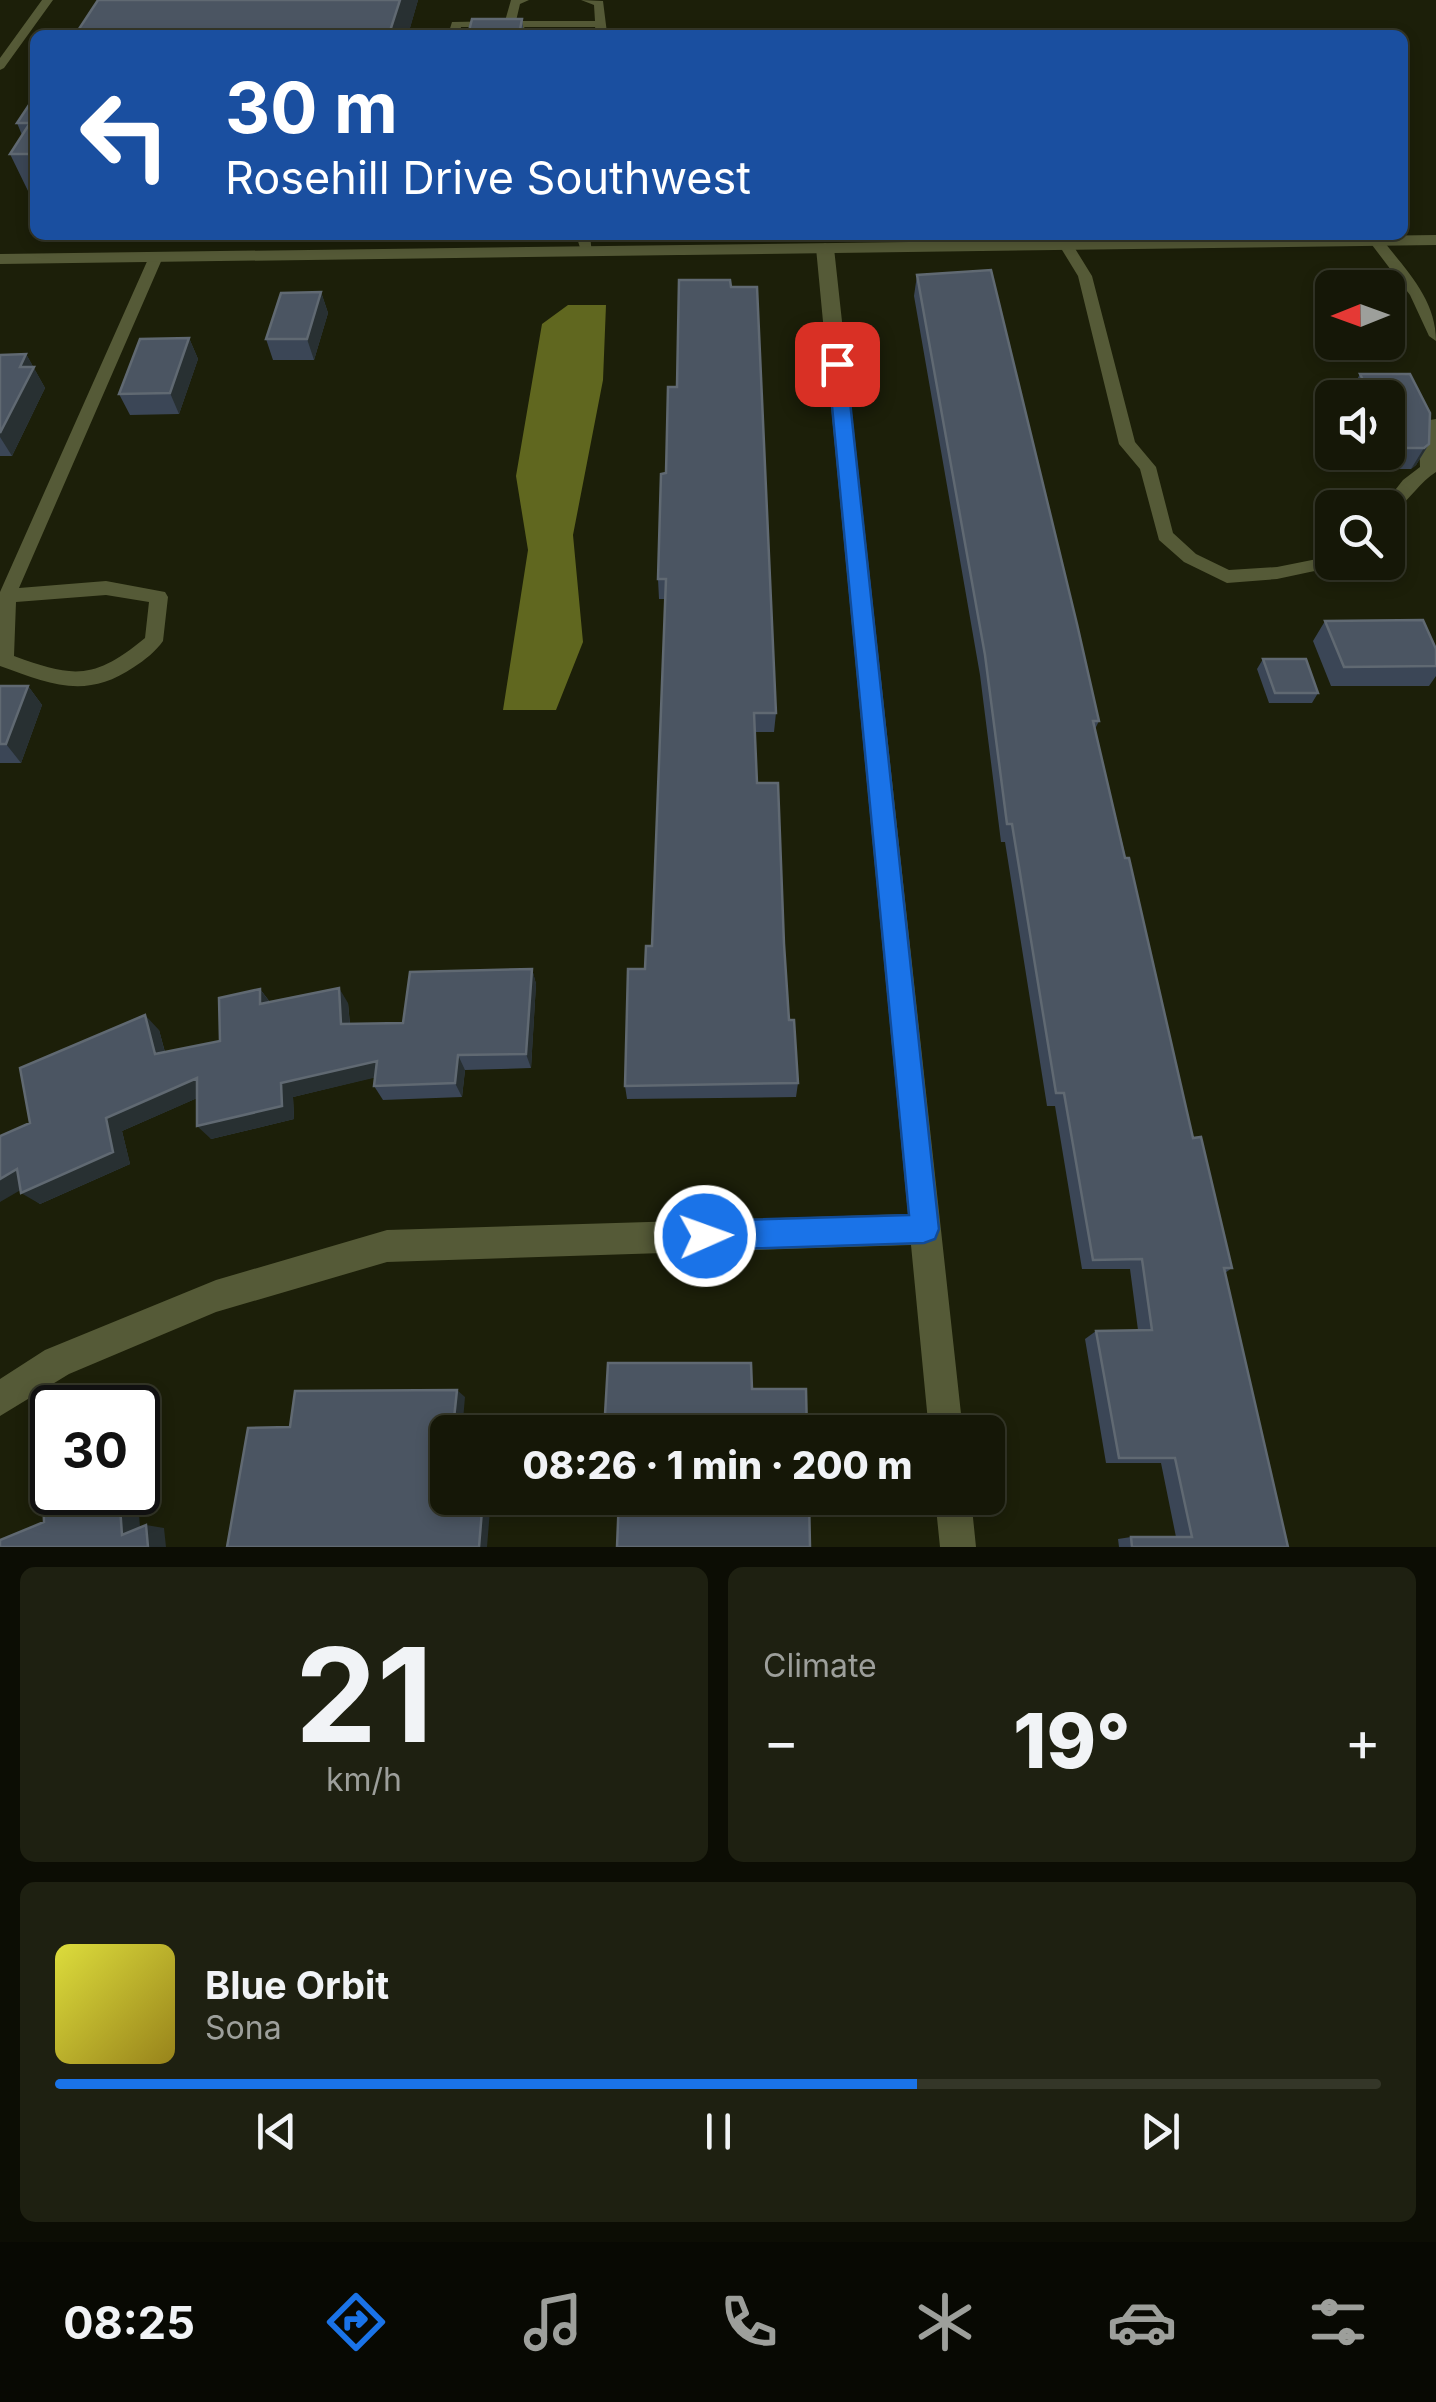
<!DOCTYPE html>
<html lang="en">
<head>
<meta charset="utf-8">
<style>
  :root { --surface:#151707; --page:#1e2011; --text:#f1f3f6; --muted:#9d9f9b; --line:#343628; --accent:#1a73e8 }
  body { margin:0; font-family:Inter,sans-serif; background:var(--page); color:var(--text); height:100vh; display:flex; flex-direction:column; font-size:38px; white-space:nowrap }
  * { box-sizing:border-box; margin:0 }
  p { font-size:32px; color:var(--muted) }
  .icon { flex:none; width:55px; height:55px; fill:none; stroke:currentColor; stroke-width:2; stroke-linecap:round; stroke-linejoin:round }
  .map { position:relative; height:1547px; overflow:hidden }
  .details { display:flex; flex-direction:column; gap:20px; padding:20px; background:#0c0d04; flex:1 }
  .details>* { flex:none }
  .guide { position:absolute; left:30px; top:30px; width:1378px; height:210px; border-radius:15px; box-shadow:0 5px 15px #0003,0 0 0 2px var(--line); background:#1a4fa0; color:#fff; overflow:hidden }
  .needle { width:65px; rotate:269deg }
  .controls { position:absolute; left:1315px; top:270px; display:grid; gap:20px }
  .controls a { display:grid; place-items:center; width:90px; height:90px; border-radius:15px; background:var(--surface); box-shadow:0 5px 15px #0003,0 0 0 2px var(--line); font-size:50px }
  .speed { position:absolute; left:30px; top:1385px; display:flex; gap:20px; font-size:50px; font-weight:700; text-align:center }
  .speed>* { display:grid; place-content:center; width:130px; height:130px; border-radius:50%; background:var(--surface); box-shadow:0 5px 15px #0003,0 0 0 2px var(--line); line-height:1 }
  .speed .limit { border:5px solid #111; border-radius:15px; background:#fff; color:#111 }
  .pin { position:absolute; display:grid; place-items:center; width:85px; height:85px; color:#fff; margin:-42px; border-radius:20px; box-shadow:0 5px 15px #0006 }
  .me { position:absolute; width:110px; margin:-55px; rotate:88deg; stroke-linejoin:round; filter:drop-shadow(0 0 8px #0008) }
  .turn { display:flex; align-items:center; gap:35px; height:210px; padding:0 30px; font-size:45px }
  .turn .icon { width:130px; height:130px; stroke-width:2.5 }
  .turn b { display:block; font-size:70px; line-height:85px }
  .big { font-size:75px; font-weight:800; line-height:1.1 }
  .details .card { flex:1; display:flex; flex-direction:column; justify-content:center; gap:15px; min-width:0; padding:0 35px; border-radius:15px; background:var(--page) }
  .details .dial { align-items:center; gap:0 }
  .dial b { font-size:130px; line-height:1 }
  .song { display:flex; align-items:center; gap:30px }
  .cover { width:120px; height:120px; border-radius:15px; background:linear-gradient(135deg,hsl(60 70% 55%),hsl(50 70% 35%)) }
  .played { height:10px; border-radius:5px; background:linear-gradient(90deg,var(--accent) 65%,var(--line) 65%) }
  .keys { display:flex; justify-content:space-around; direction:ltr }
  .heat { display:flex; justify-content:space-between; align-items:center; font-size:55px; direction:ltr }
  .details .tiles { flex:1; display:grid; gap:20px; grid-template-columns:1fr 1fr }
  .card:last-child { grid-column:span 2 }
  .trip { position:absolute; left:430px; top:1415px; width:575px; height:100px; border-radius:15px; background:var(--surface); box-shadow:0 5px 15px #0003,0 0 0 2px var(--line); font-weight:800; line-height:100px; text-align:center }
  .tab-bar { display:flex; height:160px; justify-content:space-around; align-items:center; background:#080903; color:var(--muted) }
  .tab-bar .icon { width:70px; height:70px }
  .tab-bar .active { color:var(--accent) }
  .tab-bar b { font-size:45px; color:var(--text) }
  .map>svg:first-child { display:block }
</style>
</head>
<body>
<div class="map">
<svg width="1436" height="1547" viewBox="0 0 1436 1547">
  <rect width="100%" height="100%" fill="#1c1f09"/>
  <!-- water -->
  <path fill="#60671f" d="M568,305H606L603,380L573,535L583,642L556,710H503L528,550L516,476L542,324Z"/>
  <g fill="none" stroke-linecap="round" stroke-linejoin="round">
    <!-- service -->
    <path fill="#555a37" fill-rule="evenodd" d="M42,0H53L4,68L0,70V58Z
      M511,0H529L520,4L516,21H595L594,5L581,0L603,1L607,33L597,35L595,27H524L526,30L520,33L508,27H461L460,35H448L452,22L505,21Z
      M576,235H590L592,254H582Z
      M1371,238H1381C1406,270 1436,299 1436,341L1429,336L1410,295L1369,241Z
      M1061,242H1071L1092,276L1135,442L1156,467L1173,533L1196,554L1229,570L1277,567L1332,556V562H1340L1338,566L1277,579L1227,583L1184,562L1159,540L1140,469L1119,444L1078,276L1059,245Z
      M156,253L163,257L19,588L106,581L165,592L168,597L163,641C156,651 145,660 134,667C86,700 50,684 0,666V592L149,257ZM106,595L149,602L145,638C94,680 74,678 14,656L16,602Z
      M1436,419V472C1417,484 1405,507 1388,516V508H1381L1403,480L1420,467L1419,439L1430,420Z"/>
    <!-- minor -->
    <path fill="#555a37" fill-rule="evenodd" d="M825,243L834,248L963,1432H929L911,1245L387,1262L216,1312L69,1374L0,1416V1379L45,1350L216,1280L387,1230L908,1214L816,248Z
      M935,1498H971L976,1547H940Z"/>
    <!-- tertiary -->
    <path fill="#555a37" fill-rule="evenodd" d="M1436,235V245L0,264V254Z"/>
  </g>
  <!-- wall -->
  <path fill="#3b4656" d="M98,0H418L409,31H469L522,19L524,35H75Z
    M35,96V193H29L10,154L22,135L17,123Z
    M917,275L1099,721L1095,729L1193,1138L1232,1268L1225,1273L1288,1547H1119L1118,1539L1131,1537H1176L1161,1463H1106L1085,1339L1096,1331L1138,1330L1130,1269H1082L1055,1106H1047L1005,842H1001L980,675L914,296Z
    M321,292L328,313L314,360H273L266,339Z
    M189,338L198,359L179,414L130,415L119,394Z
    M26,354L45,388L12,456H0V355Z
    M1360,374H1410L1430,413L1429,444L1416,465L1411,469H1353L1345,452H1388V398H1351L1349,395Z
    M661,474L776,713L774,732H754L757,783L784,944L789,1020L798,1083L796,1097L627,1099L625,1086L645,969L652,946L665,599H659L658,579Z
    M1325,621L1436,649V676L1429,686H1331L1313,641Z
    M1263,659L1318,693L1312,703H1269L1257,669Z
    M0,686H28L42,705L21,763H0Z
    M532,969L536,984L531,1068L465,1070L462,1097L383,1100L374,1086L375,1077L293,1097L294,1119L211,1139L197,1098L122,1131L130,1164L40,1204L21,1190L30,1123L159,1030L165,1052L220,1041L260,989L270,1002L348,1003L350,1024L403,1023Z"/>
  <!-- shaded-wall -->
  <path fill="#283032" d="M400,0H418L408,35L390,31Z
    M321,292L328,313L314,360L307,339Z
    M189,338L198,359L179,414L170,393Z
    M26,354L45,388L12,456L0,437V433L20,367Z
    M1429,444L1416,465L1411,469L1424,448Z
    M28,686L42,705L21,763L6,744Z
    M532,969L536,984L531,1068L526,1054Z
    M339,988L348,1003L351,1039L341,1024Z
    M260,989L271,1004H260Z
    M145,1015L159,1030L169,1068L155,1054Z
    M458,1055L465,1070L462,1097L455,1083Z
    M377,1061L386,1075L293,1097L294,1119L211,1139L197,1126L281,1083Z
    M197,1078L211,1092L122,1131L130,1164L40,1204L21,1193L106,1118Z
    M17,1169L36,1181L0,1202V1179Z
    M457,1390L465,1397L462,1432L453,1428Z
    M119,1492H137L141,1538L122,1535Z
    M483,1498H491L487,1547H479Z
    M146,1525L164,1528L166,1547H148Z"/>
  <!-- building -->
  <path fill="#4b5562" stroke="#606972" stroke-width="2.5" d="M98,0H400L390,31H469L472,19H522L519,35H358L359,31L256,32L255,35H75Z
    M35,96V154H10L30,123H17Z
    M991,270L1077,624L1099,721H1093L1125,858H1129L1193,1138L1201,1137L1232,1268H1224L1288,1547H1132L1131,1537H1192L1175,1458H1119L1096,1331L1152,1330L1142,1259L1093,1260L1064,1093H1056L1012,824H1007L985,655L917,275Z
    M679,280H730L731,287H757L776,713H754L757,783H778L784,944L789,1020H794L798,1083L625,1086L628,969H645L646,946H652L666,579H658L661,474L666,473L668,387H677Z
    M321,292L307,339H266L281,293Z
    M189,338L170,393L119,394L140,339Z
    M26,354L20,367H34L0,433V355Z
    M1360,374H1410L1430,413L1429,444L1424,448H1388V398H1372Z
    M1423,620L1436,649V666L1344,667L1325,621Z
    M1263,659H1306L1318,693H1275Z
    M0,686H28L6,744H0Z
    M532,969L526,1054L458,1055L455,1083L374,1086L377,1061L281,1083L282,1106L197,1126V1078L106,1118L113,1152L21,1193L17,1169L0,1179V1136L30,1123L20,1068L145,1015L155,1054L220,1041L219,998L260,989V1004L339,988L341,1024L403,1023L410,972Z
    M608,1363H751L752,1389H806L807,1432H604Z
    M457,1390L453,1428L488,1427V1432H448V1498H483L479,1547H227L248,1428L290,1427L295,1391Z
    M52,1489V1492H119L122,1535L146,1525L148,1547H0V1540L44,1522L43,1493Z
    M619,1498H809L810,1547H617Z"/>
  <!-- route -->
  <path fill="#1a73e8" stroke="#114b97" stroke-width="2.5" d="M837,359L846,364L939,1229L935,1239L924,1243L705,1250L695,1246L690,1236L695,1226L705,1221L909,1215L828,364Z"/>
</svg>
<div class="controls">
<a><svg class="needle" viewBox="-14 -14 28 28"><path d="M0-13l5 13h-10z" fill="#e53935"/><path d="M0 13l5-13h-10z" fill="#9d9f9b"/></svg></a>
<a><svg class="icon" aria-label="sound" viewBox="0 0 24 24"><path d="M4 9h4l5-4v14l-5-4H4zM17 9q2 3 0 6"/></svg></a>
<a><svg class="icon" aria-label="search" viewBox="0 0 24 24"><circle cx="10" cy="10" r="6"/><path d="M15 15l6 6"/></svg></a>
</div>
<div class="speed"><div class="limit">30</div></div>
<div class="pin" style="left:837px;top:364px;background:#d93025"><svg class="icon" aria-label="arrive" viewBox="0 0 24 24"><path d="M6 21V4h12l-3 4 3 4H6"/></svg></div>
<svg class="me" style="left:705px;top:1236px" viewBox="-20 -20 40 40"><circle r="17" fill="#1a73e8" stroke="#fff" stroke-width="3"/><path d="M0-11L8 9 0 5-8 9z" fill="#fff"/></svg>
<div class="trip">08:26 · 1 min · 200 m</div>
<div class="guide">
<div class="turn"><svg class="icon" aria-label="left" viewBox="0 0 24 24"><path d="M17 20v-9H6M10 6l-5 5 5 5"/></svg><div><b>30 m</b>Rosehill Drive Southwest</div></div>
</div>
</div>
<section class="details">
<div class="tiles">
<div class="card dial"><b>21</b><p>km/h</p></div>
<div class="card"><p>Climate</p>
<div class="heat"><a>−</a><b class="big">19°</b><a>+</a></div>
</div>
<div class="card">
<div class="song"><i class="cover"></i><div><b>Blue Orbit</b><p>Sona</p></div></div>
<div class="played"></div>
<div class="keys"><svg class="icon" aria-label="previous" viewBox="0 0 24 24"><path d="M18 5L8 12l10 7zM5 5v14"/></svg><svg class="icon" aria-label="pause" viewBox="0 0 24 24"><path d="M8 5v14M16 5v14"/></svg><svg class="icon" aria-label="next" viewBox="0 0 24 24"><path d="M6 5l10 7-10 7zM19 5v14"/></svg></div>
</div>
</div>
</section>
<nav class="tab-bar">
<b>08:25</b>
<svg class="icon active" aria-label="directions" viewBox="0 0 24 24"><path d="M12 3l9 9-9 9-9-9zM9 14v-3h6M13 9l2 2-2 2"/></svg>
<svg class="icon" aria-label="music" viewBox="0 0 24 24"><path d="M9 18V5l10-2v13"/><circle cx="6" cy="18" r="3"/><circle cx="16" cy="16" r="3"/></svg>
<svg class="icon" aria-label="phone" viewBox="0 0 24 24"><path d="M5 4h4l2 5-3 2q2 4 5 5l2-3 5 2v4C11 20 4 13 5 4z"/></svg>
<svg class="icon" aria-label="climate" viewBox="0 0 24 24"><path d="M12 3v18M4 7l16 10M4 17L20 7"/></svg>
<svg class="icon" aria-label="car" viewBox="0 0 24 24"><path d="M5 17H2v-5l4-1 3-4h7l3 4 3 1v5h-3M9 17h6M6 11h13"/><circle cx="7" cy="17" r="2"/><circle cx="17" cy="17" r="2"/></svg>
<svg class="icon" aria-label="filters" viewBox="0 0 24 24"><path d="M4 7h16M4 17h16"/><circle cx="9" cy="7" r="2"/><circle cx="15" cy="17" r="2"/></svg>
</nav>
</body>
</html>
